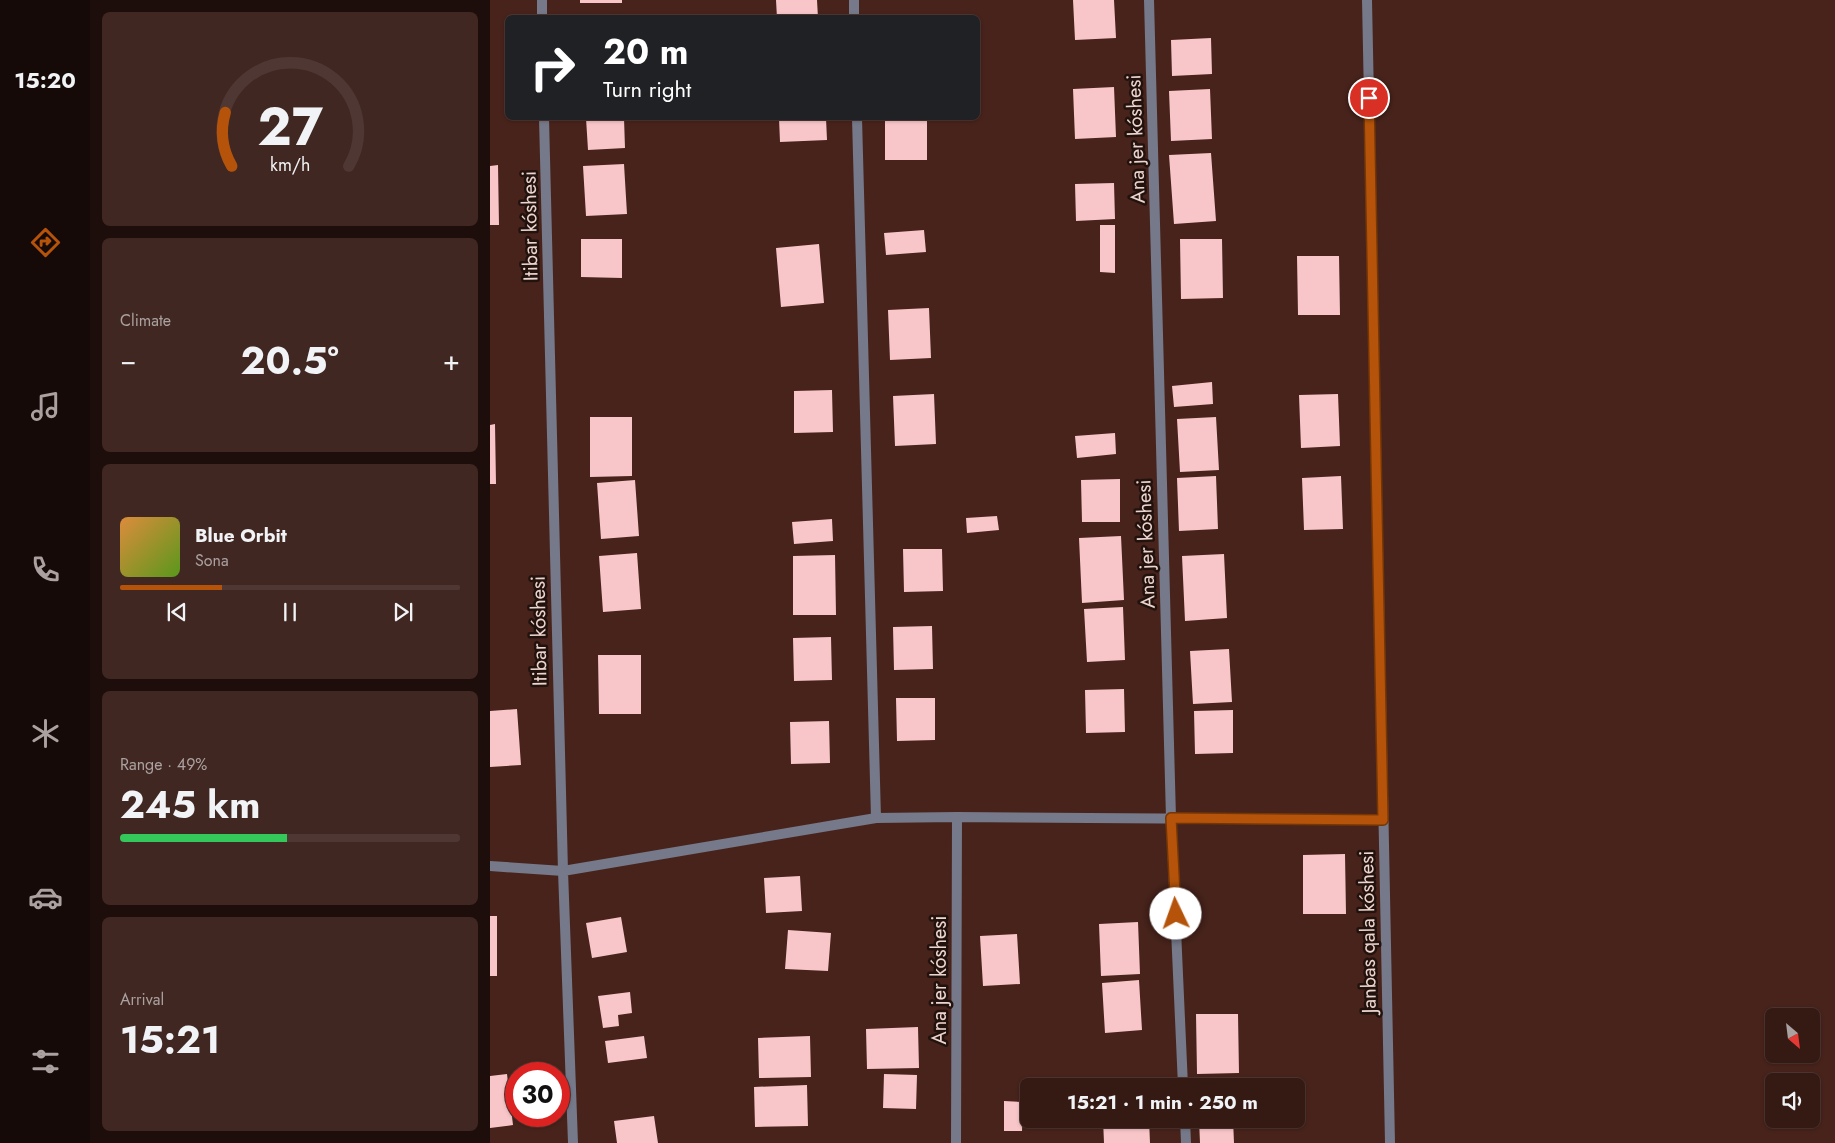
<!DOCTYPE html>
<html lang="en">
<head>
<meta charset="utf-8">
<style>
  :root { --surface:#351a14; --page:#402722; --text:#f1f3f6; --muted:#aaa1a0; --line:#4f3834; --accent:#b45309 }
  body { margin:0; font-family:Jost,sans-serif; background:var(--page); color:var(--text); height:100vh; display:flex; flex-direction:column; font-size:19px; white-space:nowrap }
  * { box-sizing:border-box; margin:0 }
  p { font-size:16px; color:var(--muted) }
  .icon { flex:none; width:28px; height:28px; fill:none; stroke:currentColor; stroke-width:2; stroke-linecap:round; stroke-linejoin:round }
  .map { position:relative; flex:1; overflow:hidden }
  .drawer { display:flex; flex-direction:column; gap:12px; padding:12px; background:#1d0e0b; width:400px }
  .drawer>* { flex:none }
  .guide { position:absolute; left:15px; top:15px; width:475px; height:105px; border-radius:8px; box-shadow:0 1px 4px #0004,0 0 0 1px var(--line); background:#202124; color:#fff; overflow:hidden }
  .needle { width:32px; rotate:152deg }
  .tools { position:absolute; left:1275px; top:1008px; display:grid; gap:10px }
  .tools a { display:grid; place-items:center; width:55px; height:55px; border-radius:8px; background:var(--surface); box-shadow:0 1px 4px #0004,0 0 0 1px var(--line); font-size:25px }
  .speed { position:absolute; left:15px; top:1062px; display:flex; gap:10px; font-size:25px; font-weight:700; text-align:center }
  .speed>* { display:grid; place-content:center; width:65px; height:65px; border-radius:50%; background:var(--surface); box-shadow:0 1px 4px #0004,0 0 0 1px var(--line); line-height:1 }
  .speed .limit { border:8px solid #d22; background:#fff; color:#111 }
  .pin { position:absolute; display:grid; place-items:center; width:42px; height:42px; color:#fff; margin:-21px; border:2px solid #fff; border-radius:50%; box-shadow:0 1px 5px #0007 }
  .me { position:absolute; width:55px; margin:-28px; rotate:357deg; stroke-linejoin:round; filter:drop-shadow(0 0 4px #0008) }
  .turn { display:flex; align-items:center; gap:18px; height:105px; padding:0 15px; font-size:22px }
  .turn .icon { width:65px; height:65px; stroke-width:2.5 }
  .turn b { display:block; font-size:35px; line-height:42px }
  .big { font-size:38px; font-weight:700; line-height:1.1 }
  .drawer .tile { flex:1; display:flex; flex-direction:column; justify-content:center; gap:8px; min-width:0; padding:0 18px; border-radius:8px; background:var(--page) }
  .drawer .dial { align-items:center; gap:0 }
  .dial svg { height:130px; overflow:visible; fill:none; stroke:var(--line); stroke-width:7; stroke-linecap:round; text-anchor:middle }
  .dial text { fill:var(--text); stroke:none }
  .song { display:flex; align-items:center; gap:15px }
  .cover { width:60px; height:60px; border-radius:8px; background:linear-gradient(135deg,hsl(30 70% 55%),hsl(90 70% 35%)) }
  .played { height:5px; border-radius:2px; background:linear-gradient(90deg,var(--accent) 30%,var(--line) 30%) }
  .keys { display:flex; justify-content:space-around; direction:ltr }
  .heat { display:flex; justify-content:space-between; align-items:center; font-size:28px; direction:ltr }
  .charge { height:8px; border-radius:4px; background:linear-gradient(90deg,#34c759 49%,var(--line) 0) }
  .trip { position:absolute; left:530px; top:1078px; width:285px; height:50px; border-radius:8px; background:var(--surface); box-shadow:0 1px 4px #0004,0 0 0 1px var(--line); font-weight:700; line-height:50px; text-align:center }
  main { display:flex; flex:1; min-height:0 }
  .tab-bar { display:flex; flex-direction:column; width:90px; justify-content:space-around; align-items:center; background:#150a08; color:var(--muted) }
  .tab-bar .icon { width:35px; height:35px }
  .tab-bar .current { color:var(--accent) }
  .tab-bar b { font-size:22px; color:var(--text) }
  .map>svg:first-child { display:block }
</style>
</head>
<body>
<main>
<nav class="tab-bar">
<b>15:20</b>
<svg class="icon current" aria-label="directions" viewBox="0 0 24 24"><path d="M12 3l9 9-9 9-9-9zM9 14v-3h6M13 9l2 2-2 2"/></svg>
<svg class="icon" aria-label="music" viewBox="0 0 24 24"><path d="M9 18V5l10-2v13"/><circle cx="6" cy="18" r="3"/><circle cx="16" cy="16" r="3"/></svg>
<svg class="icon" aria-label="phone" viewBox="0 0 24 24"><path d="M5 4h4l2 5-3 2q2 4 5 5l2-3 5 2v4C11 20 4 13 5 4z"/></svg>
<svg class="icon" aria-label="climate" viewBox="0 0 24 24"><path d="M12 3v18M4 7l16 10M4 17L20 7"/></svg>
<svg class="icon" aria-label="car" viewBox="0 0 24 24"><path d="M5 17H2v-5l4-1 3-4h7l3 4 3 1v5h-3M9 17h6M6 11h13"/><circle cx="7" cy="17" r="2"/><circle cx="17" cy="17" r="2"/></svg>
<svg class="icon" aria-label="filters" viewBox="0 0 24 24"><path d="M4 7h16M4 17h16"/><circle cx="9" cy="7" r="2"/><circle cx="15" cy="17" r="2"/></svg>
</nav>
<section class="drawer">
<div class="tile dial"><svg viewBox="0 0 100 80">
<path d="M14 69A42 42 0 1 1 86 69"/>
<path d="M14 69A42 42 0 0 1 10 36" stroke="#b45309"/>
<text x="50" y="56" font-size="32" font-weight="700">27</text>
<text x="50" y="72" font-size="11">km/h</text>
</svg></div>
<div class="tile"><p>Climate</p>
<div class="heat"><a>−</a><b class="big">20.5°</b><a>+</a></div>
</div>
<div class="tile">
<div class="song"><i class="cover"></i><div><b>Blue Orbit</b><p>Sona</p></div></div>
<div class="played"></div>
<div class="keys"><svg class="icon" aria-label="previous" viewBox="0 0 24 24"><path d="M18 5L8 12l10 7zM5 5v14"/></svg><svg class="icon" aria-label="pause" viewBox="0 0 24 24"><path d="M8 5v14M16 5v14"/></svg><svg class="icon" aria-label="next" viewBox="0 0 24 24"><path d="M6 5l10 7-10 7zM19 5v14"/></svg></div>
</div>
<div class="tile"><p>Range · 49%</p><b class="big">245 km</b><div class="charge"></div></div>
<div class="tile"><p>Arrival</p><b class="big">15:21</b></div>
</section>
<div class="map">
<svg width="1345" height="1143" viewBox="0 0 1345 1143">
  <rect width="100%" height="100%" fill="#47231b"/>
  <!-- building -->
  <path fill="#f8c6c9" d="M90,0H132V3H90Z
    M286,0H327L328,18H287Z
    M583,0H624L626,38L585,40Z
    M721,38L722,74L682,76L681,40Z
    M624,87L626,137L585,139L583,89Z
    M720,89L722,139L681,141L679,91Z
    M96,118H134L135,148L98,150Z
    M289,118H336L337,140L290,142Z
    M395,118H437V160H395Z
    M721,153L726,221L684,224L679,155Z
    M134,164L137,214L96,216L93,166Z
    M8,165L9,225H0V166Z
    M624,183L625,219L586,221L585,184Z
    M610,225H625V273L610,272Z
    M434,230L436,252L396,255L394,233Z
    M91,239H132V278L91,277Z
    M690,239H732L733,298L691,299Z
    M329,244L334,303L291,307L286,248Z
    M807,256H849L850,315H808Z
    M439,308L441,358L400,360L398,310Z
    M722,382L723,404L684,407L682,386Z
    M342,390L343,432L304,433V391Z
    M444,394L446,444L405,446L403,396Z
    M848,394L850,446L811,448L809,395Z
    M100,417H142V476L100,477Z
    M726,417L729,470L690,472L687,419Z
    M5,424L6,484H0V425Z
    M625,433L626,454L587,458L585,436Z
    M726,476L728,529L689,531L687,478Z
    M851,476L853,529L814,530L812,478Z
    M630,479V522H592L591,480Z
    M145,480L149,536L111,539L107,483Z
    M507,516L509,530L477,533L476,518Z
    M342,519L343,541L304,544L302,522Z
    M631,536L634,600L592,603L589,538Z
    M413,549H452L453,591L414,592Z
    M147,553L151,609L113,612L109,556Z
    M734,554L737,618L695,621L692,556Z
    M345,555L346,615H303V556Z
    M633,607L635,660L597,662L594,609Z
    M442,626L443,669L404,670L403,627Z
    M341,637L342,680L304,681L303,638Z
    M739,649L742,702L703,704L700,651Z
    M108,655H151V714H109Z
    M634,689L635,732L596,733L595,690Z
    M406,698H445V740L407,741Z
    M27,709L31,765L0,767V711Z
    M743,710V753L705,754L704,711Z
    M339,721L340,763L301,764L300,722Z
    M855,854L856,914H813V855Z
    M310,876L312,911L276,913L274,878Z
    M0,916H7V976H0Z
    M131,917L137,952L102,958L96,923Z
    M648,922L650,974L611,976L609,924Z
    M298,930L341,933L338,971L295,969Z
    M527,934L530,984L493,986L490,936Z
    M649,980L652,1030L615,1033L612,983Z
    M140,992L142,1013L128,1015L129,1026L113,1028L108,996Z
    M706,1014H748L749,1073L707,1074Z
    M428,1027L429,1068L377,1069L376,1029Z
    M154,1036L157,1058L118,1063L115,1041Z
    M320,1036L321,1077L269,1078L268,1038Z
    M17,1074L23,1125L0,1128V1076Z
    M394,1074L427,1075L426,1109L393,1108Z
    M317,1085L318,1126L265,1127L264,1087Z
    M514,1101L533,1102L532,1131H514Z
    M164,1116L168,1143H127L124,1121Z
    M613,1119H659L660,1143H614Z
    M709,1119H743L744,1143H710Z"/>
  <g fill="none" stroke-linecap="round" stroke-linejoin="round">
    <!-- minor -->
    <path stroke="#757989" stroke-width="10" d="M52,0V18
      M364,0V18
      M659,0L681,818L693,1086
      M877,0L900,1143
      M54,118L73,871L83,1143
      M367,118L386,818
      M0,866L73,871L386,818L467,817L893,820
      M695,1119L696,1143
      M466,1143L467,817"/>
  </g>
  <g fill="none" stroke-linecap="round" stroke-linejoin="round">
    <defs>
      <path id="route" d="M686,914L681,818L893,820L879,98"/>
    </defs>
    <!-- route casing -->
    <use href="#route" stroke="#753606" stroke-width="12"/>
    <!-- route -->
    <use href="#route" stroke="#b45309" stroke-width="9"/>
  </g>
  <g text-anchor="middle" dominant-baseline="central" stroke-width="5" stroke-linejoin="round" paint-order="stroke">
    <!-- street labels -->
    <g font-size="20" fill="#edd5cf" stroke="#22120e">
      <text transform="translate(646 139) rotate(-92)">Ana jer kóshesi</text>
      <text transform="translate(40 226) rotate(-91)">Itibar kóshesi</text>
      <text transform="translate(656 544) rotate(-92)">Ana jer kóshesi</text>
      <text transform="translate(49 631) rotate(-91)">Itibar kóshesi</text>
      <text transform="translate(878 932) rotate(-91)">Janbas qala kóshesi</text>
      <text transform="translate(449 980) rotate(-90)">Ana jer kóshesi</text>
    </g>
  </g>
</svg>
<div class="tools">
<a><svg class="needle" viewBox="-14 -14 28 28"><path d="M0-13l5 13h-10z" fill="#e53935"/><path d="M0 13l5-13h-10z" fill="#aaa1a0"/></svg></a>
<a><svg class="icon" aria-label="sound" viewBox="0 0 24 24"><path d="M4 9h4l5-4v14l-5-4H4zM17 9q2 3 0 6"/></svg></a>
</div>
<div class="speed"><div class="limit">30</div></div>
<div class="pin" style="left:879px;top:98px;background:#d93025"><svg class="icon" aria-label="arrive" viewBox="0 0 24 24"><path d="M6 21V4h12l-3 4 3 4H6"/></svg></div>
<svg class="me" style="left:686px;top:914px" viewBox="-20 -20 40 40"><circle r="19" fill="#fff"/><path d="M0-13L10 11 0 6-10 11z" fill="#b45309"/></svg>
<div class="trip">15:21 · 1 min · 250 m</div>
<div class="guide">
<div class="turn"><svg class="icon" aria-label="right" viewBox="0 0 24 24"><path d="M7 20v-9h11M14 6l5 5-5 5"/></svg><div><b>20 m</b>Turn right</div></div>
</div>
</div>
</main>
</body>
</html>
